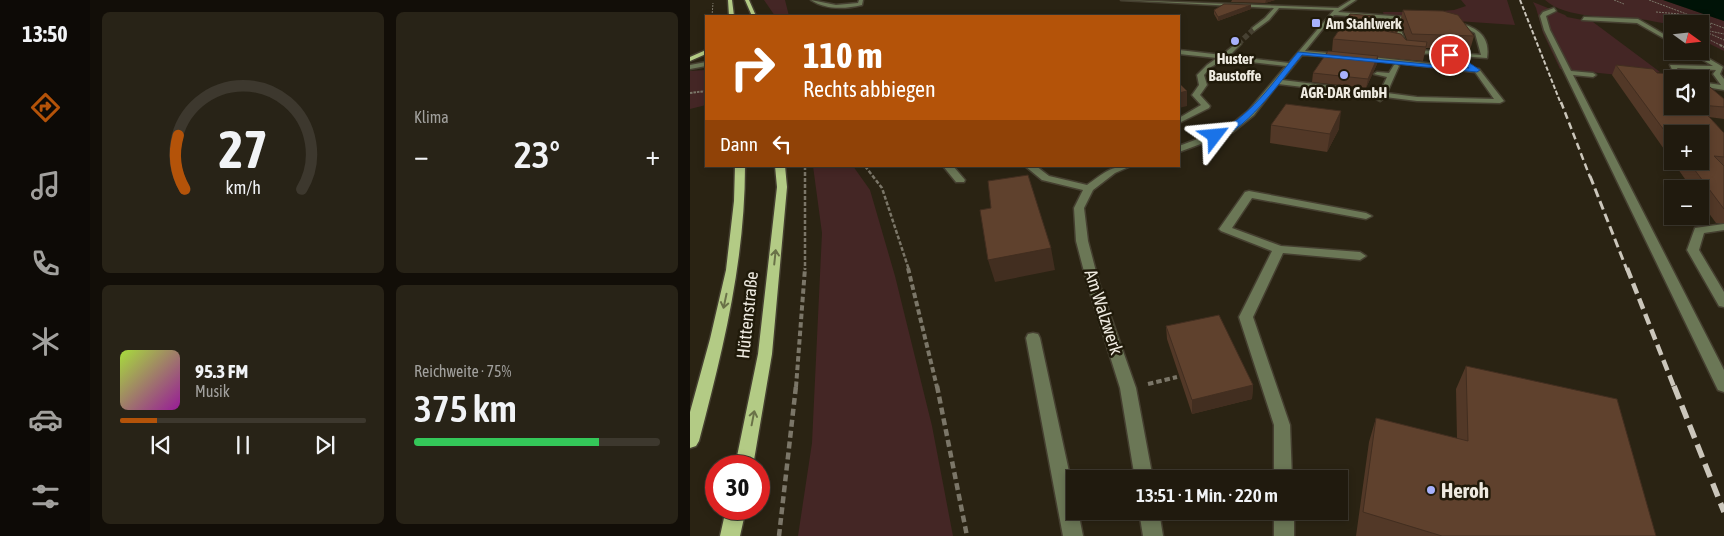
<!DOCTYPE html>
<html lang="de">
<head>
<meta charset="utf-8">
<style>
  :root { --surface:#201a0e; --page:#282317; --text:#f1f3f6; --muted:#a2a19e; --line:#3d382e; --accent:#b45309 }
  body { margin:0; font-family:"Asap Condensed",sans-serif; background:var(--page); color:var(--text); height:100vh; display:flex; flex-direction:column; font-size:19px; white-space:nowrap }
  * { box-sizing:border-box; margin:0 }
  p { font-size:16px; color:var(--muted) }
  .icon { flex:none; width:28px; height:28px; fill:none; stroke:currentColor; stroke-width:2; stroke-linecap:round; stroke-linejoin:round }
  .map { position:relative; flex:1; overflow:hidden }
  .details { display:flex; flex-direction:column; gap:12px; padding:12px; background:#120e08; width:600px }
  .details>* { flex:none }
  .top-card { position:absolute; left:15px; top:15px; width:475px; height:152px; border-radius:0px; box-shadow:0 2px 8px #0003,0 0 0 1px var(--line); background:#b45309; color:#fff; overflow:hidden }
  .needle { width:32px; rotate:105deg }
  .buttons { position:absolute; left:974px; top:15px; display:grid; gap:10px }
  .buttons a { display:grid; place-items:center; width:45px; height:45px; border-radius:0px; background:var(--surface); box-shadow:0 2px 8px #0003,0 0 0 1px var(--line); font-size:25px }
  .speed { position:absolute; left:15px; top:455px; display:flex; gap:10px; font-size:25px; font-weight:700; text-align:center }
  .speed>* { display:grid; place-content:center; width:65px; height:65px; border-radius:50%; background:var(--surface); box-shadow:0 2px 8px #0003,0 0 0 1px var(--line); line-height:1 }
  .speed .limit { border:8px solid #d22; background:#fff; color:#111 }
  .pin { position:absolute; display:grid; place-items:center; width:42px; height:42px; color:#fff; margin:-21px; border:2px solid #fff; border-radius:50%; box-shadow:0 1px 5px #0007 }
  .me { position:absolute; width:55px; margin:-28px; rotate:61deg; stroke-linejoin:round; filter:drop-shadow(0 0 4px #0008) }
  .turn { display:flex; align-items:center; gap:18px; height:105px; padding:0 15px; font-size:22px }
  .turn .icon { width:65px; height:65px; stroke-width:2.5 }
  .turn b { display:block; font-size:35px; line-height:42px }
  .then { display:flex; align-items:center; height:48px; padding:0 15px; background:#0003; gap:10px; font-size:19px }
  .big { font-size:38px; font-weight:600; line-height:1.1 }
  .details .card { flex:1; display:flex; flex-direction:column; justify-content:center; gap:8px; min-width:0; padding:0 18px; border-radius:8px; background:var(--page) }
  .details .dial { align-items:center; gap:0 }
  .dial svg { height:130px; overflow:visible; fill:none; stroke:var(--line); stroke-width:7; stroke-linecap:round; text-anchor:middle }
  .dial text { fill:var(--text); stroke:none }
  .song { display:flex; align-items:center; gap:15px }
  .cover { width:60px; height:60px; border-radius:8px; background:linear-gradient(135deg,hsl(80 70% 55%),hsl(300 70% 35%)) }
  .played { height:5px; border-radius:2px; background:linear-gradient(90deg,var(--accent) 15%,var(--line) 15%) }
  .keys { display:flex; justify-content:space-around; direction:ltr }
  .heat { display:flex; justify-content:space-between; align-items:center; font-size:28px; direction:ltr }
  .charge { height:8px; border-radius:4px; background:linear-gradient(90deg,#34c759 75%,var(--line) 0) }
  .details .tiles { flex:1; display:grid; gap:12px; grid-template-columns:repeat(2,1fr) }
  .trip { position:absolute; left:376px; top:470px; width:282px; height:50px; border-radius:0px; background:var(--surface); box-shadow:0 2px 8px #0003,0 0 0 1px var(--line); font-weight:600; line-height:50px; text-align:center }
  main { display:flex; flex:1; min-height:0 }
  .tabs { display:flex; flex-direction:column; width:90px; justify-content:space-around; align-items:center; background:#0d0a06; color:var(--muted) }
  .tabs .icon { width:35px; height:35px }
  .tabs .selected { color:var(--accent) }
  .tabs b { font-size:22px; color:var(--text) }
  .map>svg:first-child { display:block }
</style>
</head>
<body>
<main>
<nav class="tabs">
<b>13:50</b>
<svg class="icon selected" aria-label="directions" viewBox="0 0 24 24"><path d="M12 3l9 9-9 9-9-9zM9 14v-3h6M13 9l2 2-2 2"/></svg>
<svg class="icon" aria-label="music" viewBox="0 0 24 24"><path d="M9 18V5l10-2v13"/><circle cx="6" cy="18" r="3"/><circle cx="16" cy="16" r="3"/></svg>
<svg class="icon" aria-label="phone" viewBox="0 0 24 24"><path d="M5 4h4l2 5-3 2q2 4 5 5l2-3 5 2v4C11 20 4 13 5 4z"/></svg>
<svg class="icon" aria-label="climate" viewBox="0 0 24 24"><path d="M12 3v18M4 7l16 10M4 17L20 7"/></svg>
<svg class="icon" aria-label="car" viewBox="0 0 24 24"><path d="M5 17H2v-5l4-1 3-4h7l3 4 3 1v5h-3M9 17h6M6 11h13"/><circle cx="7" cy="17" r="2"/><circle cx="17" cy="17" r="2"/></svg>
<svg class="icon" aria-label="filters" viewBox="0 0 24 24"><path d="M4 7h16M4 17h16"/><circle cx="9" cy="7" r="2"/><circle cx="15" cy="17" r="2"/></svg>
</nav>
<section class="details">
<div class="tiles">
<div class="card dial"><svg viewBox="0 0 100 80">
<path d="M14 69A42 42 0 1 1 86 69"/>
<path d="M14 69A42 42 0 0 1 10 36" stroke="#b45309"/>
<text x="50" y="56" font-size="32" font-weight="700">27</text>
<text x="50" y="72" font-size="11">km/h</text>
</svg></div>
<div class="card"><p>Klima</p>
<div class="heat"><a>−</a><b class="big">23°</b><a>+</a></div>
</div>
<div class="card">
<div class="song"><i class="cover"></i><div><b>95.3 FM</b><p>Musik</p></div></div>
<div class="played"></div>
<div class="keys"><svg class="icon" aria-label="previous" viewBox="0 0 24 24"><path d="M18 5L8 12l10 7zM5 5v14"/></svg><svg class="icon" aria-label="pause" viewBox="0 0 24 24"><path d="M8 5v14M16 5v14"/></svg><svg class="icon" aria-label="next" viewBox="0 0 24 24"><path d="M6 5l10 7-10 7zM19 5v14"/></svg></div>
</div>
<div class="card"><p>Reichweite · 75%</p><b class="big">375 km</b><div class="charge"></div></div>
</div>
</section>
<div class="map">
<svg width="1034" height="536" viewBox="0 0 1034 536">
  <rect width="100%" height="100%" fill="#2a2313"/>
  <!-- green -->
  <path fill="#442625" d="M74,0H95L99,16H85Z
    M771,0H817L825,25L694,16L693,12H739L764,10L776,6Z
    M855,0H973L1034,21V51L1010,39V24H982V25C971,23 960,20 948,19C920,16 876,19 855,0Z
    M843,2L875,15L877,17L903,22L970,72L948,77L870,69L853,33L846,8Z
    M16,70V105L0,109V71Z
    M123,166H163L180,190L205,276L242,426L263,536H108L122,443L132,233Z"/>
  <!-- water -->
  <path fill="#001307" d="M973,0H1034V21Z"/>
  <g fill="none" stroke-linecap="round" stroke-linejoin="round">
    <!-- minor-tunnel -->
    <path stroke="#474132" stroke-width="5.5" stroke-dasharray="5.5 2.5" stroke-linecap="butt" d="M548,44L564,29"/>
    <defs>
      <path id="minor" d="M121,0L146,5L168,3L169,0H173L172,5C155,9 136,10 121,0Z
        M431,0L648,8L661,0H666L648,12L729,18L727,21L707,19L718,49L791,55L785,33L776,28L759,23L762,21C783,26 801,33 797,58L713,52L702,19L644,15L615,51L650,54L652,55V57L612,55L592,80L690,92L697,77L684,74L687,72L699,73L704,65L706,64L709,66L697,93L727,97L804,99L785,72L671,59V57L673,56L789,69L814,101L810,103L727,101L695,97L690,101L686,99L688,96L588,84L564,115L543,132L489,152V146L537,128L558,111L596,66L535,59L521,67L514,75L517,85L510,95L520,106L519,108L489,123V118L511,105L502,95L509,85L507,75L517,65L527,58L489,54V50L532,55L548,42L551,44L539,56L599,63L644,10L589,8L579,20L564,31L562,28L575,18L584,8Z
        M864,8L866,11L856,16L860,30L881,71L903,73L906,75L903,77L883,75L1034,370V392L1028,390L1026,386L854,30L850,16L853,12Z
        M894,17L948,19L982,39V43L947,23L892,20Z
        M998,51H1006L1033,67L1030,74L1034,79V90L1010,86V82L1031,85L1023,74L1026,70L987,68L993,79H986L980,65L1023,66Z
        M16,62V66L0,69V65Z
        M253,166H263L275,180L274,182H266Z
        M335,166H346L359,176L397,185C414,173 420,166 441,166L425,173L403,190L394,208L398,241L409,283L446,388L463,479H445L430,388L397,283L386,241L384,208L393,190L352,180Z
        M559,191L676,213L682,216L676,219L562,198L542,228L591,246L670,252L676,256L670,260L593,253L563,317L600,425L602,479H584V425L549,317L582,251L531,231L529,229L555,192Z
        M1034,224V230L1014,233L1009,250L1034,292V307L1029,306L997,250L1005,228Z
        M343,333L348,334L350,338L385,499V511H388L393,536H373L336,338L338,334Z
        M449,511H469L473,536H453Z
        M584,511H604V536H584Z"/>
      <path id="major" d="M38,0H42L44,16H39Z
        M55,0H59L66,16H62Z
        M16,50V54L0,61V57Z
        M45,166H55C55,261 33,350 9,441L6,446L0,448V412L20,339L36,270L44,201Z
        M85,166H95L97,187L82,354L63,466H45L68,354L87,187Z
        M36,509H56L50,536H30Z"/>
    </defs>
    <!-- minor casing -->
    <use href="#minor" stroke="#453f30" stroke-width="3"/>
    <!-- major casing -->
    <use href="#major" stroke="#453f30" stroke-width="3"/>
    <!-- path-far4 -->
    <path stroke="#7b7668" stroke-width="1" stroke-dasharray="2 1" stroke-linecap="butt" d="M924,0L934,4
      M959,0L1034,28
      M966,12L990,14
      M22,16L23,3
      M1020,23L1021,28L1016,32L1034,40
      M1010,29L1034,34
      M1010,35L1032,46"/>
    <!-- path-far3 -->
    <path stroke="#7b7668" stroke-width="2" stroke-dasharray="2.5 1" stroke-linecap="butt" d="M1030,45L1034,47
      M0,93L16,91"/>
    <!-- path-far2 -->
    <path stroke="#7b7668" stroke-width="2.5" stroke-dasharray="4 2" stroke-linecap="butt" d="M115,166V270
      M175,166L192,188L219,270"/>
    <!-- path-far1 -->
    <path stroke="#7b7668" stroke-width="4" stroke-dasharray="5.5 3" stroke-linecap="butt" d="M218,268L247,387
      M458,384L487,377
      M106,387L115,268"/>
    <!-- path -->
    <path stroke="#7b7668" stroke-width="4.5" stroke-dasharray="7 4" stroke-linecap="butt" d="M247,386L277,536
      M89,536L106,386"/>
    <!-- minor -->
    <use href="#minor" fill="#6b7756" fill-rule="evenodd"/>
    <!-- major -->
    <use href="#major" fill="#b3cb85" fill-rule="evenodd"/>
    <!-- rail-far4 -->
    <path stroke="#cbc6bb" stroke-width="2" stroke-dasharray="4.5 2" stroke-linecap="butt" d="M830,0L871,104"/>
    <!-- rail-far3 -->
    <path stroke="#cbc6bb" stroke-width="2.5" stroke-dasharray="7 4" stroke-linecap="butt" d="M871,102L900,177"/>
    <!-- rail-far2 -->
    <path stroke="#cbc6bb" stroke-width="3" stroke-dasharray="9 4.5" stroke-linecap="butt" d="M900,176L937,270"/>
    <!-- rail-far1 -->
    <path stroke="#cbc6bb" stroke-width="4.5" stroke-dasharray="11 5.5" stroke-linecap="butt" d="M937,268L984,387"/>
    <!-- rail -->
    <path stroke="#cbc6bb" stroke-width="5.5" stroke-dasharray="14 7" stroke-linecap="butt" d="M984,386L1034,512"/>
  </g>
  <!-- wall -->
  <path fill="#523827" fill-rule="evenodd" d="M542,0H585L575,3L541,2Z
    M561,5V9L528,21L524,14V10Z
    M713,10L784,36L780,50L736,48L733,61L688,57L687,64L676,88L622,82L623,73L642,51L643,39L685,16L684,19L688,21L709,27L707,34L716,40H717L710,22Z
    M926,65L963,69L967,73L1007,76L1034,99V119L1019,117L1034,133V223H1026L1010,201V189H1002L922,75ZM982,79H1010V106H982ZM982,134H1010V161H982Z
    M581,125L649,129L637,152L580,143Z
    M476,326L563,385L562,399L502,414L477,339Z
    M776,366L966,536H666L679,442L686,418L767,439L766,389Z"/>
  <!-- shaded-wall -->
  <path fill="#422e20" d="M576,0H585L575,3Z
    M561,5V9L528,21V17Z
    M685,16L681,36L679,28Z
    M688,56L687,64L676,88L678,79Z
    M497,91V106L489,108V93Z
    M651,111L649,129L637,152L640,134Z
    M361,248L365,270L305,282L298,260Z
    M563,385L562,399L502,414V400Z"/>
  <!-- building -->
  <path fill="#5f412d" stroke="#422e20" d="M534,4L561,5L528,17L524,10Z
    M713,10L753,11L768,15L784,36L722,34Z
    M660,14L685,16L683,18L688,21L706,19L709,27L683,23L679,28L711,34L716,40L737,42L736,47L643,39Z
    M638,51L688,56L678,79L623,73Z
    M926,65L963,69L967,73L1007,76L1034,99V107L1010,105V79H982V106H1009L1034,133V157L1024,156L1034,166V209L998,161H1010V134H982V141Z
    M489,83L497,91L489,93Z
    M596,104L651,111L640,134L581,125Z
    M338,175L361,248L298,260L290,210L301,208L298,181Z
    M529,315L563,385L502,400L476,326Z
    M776,366L927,399L966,536H752L673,512L686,418L778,441Z"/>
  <!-- one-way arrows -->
  <defs><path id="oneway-shaft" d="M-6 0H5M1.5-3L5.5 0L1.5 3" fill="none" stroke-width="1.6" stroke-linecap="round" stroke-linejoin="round" transform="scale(1.25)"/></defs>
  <g stroke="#6a7248">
    <use href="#oneway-shaft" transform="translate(85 257) rotate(-84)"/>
    <use href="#oneway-shaft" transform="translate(35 301) rotate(102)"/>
    <use href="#oneway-shaft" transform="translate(63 418) rotate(-79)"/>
  </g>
  <!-- route -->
  <path fill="#1a73e8" stroke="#114b97" d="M608,52L779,68L774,64L770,58L757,55L760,54H772L778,62L790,70L787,72L612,55C595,75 550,141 522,138V134C560,119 583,82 608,52Z"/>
  <!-- markers -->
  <g fill="#a7b1fc" stroke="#201a0a" stroke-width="2">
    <rect x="621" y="18" width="10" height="10" rx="2.5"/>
    <circle cx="545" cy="41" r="5"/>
    <circle cx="654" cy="75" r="5"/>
    <circle cx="741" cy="490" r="5"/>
  </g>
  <g text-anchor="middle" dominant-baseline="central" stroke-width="5" stroke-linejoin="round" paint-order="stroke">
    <!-- far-poi labels -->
    <g font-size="15" font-weight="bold" fill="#eeeae0" stroke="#201a0a">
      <text x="636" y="23" text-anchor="start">Am Stahlwerk</text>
      <text x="545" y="58">Huster<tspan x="545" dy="17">Baustoffe</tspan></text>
      <text x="654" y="92">AGR-DAR GmbH</text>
    </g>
    <!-- street labels -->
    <g font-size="18" fill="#eeeae0" stroke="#201a0a">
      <text transform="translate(414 312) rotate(72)">Am Walzwerk</text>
      <text transform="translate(57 315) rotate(-84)">Hüttenstraße</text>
    </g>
    <!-- near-poi labels -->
    <g font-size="21" font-weight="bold" fill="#eeeae0" stroke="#201a0a" text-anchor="start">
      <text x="751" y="490">Heroh</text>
    </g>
  </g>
</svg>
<div class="buttons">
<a><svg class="needle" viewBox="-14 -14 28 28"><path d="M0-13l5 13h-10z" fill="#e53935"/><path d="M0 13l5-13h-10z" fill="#a2a19e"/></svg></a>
<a><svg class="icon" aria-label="sound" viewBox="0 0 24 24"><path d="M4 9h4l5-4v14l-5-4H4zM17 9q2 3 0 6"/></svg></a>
<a>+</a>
<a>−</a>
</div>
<div class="speed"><div class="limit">30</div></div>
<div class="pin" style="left:760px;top:55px;background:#d93025"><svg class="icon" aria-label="arrive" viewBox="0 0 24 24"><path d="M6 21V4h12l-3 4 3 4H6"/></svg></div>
<svg class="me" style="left:525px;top:136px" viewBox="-20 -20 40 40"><path d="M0-17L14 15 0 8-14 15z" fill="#1a73e8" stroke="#fff" stroke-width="4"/></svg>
<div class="trip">13:51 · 1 Min. · 220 m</div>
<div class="top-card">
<div class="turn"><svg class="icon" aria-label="right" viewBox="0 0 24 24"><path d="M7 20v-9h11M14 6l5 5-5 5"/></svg><div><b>110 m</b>Rechts abbiegen</div></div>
<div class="then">Dann<svg class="icon" aria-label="left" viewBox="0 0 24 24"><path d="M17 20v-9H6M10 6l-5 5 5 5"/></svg></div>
</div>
</div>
</main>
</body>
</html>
